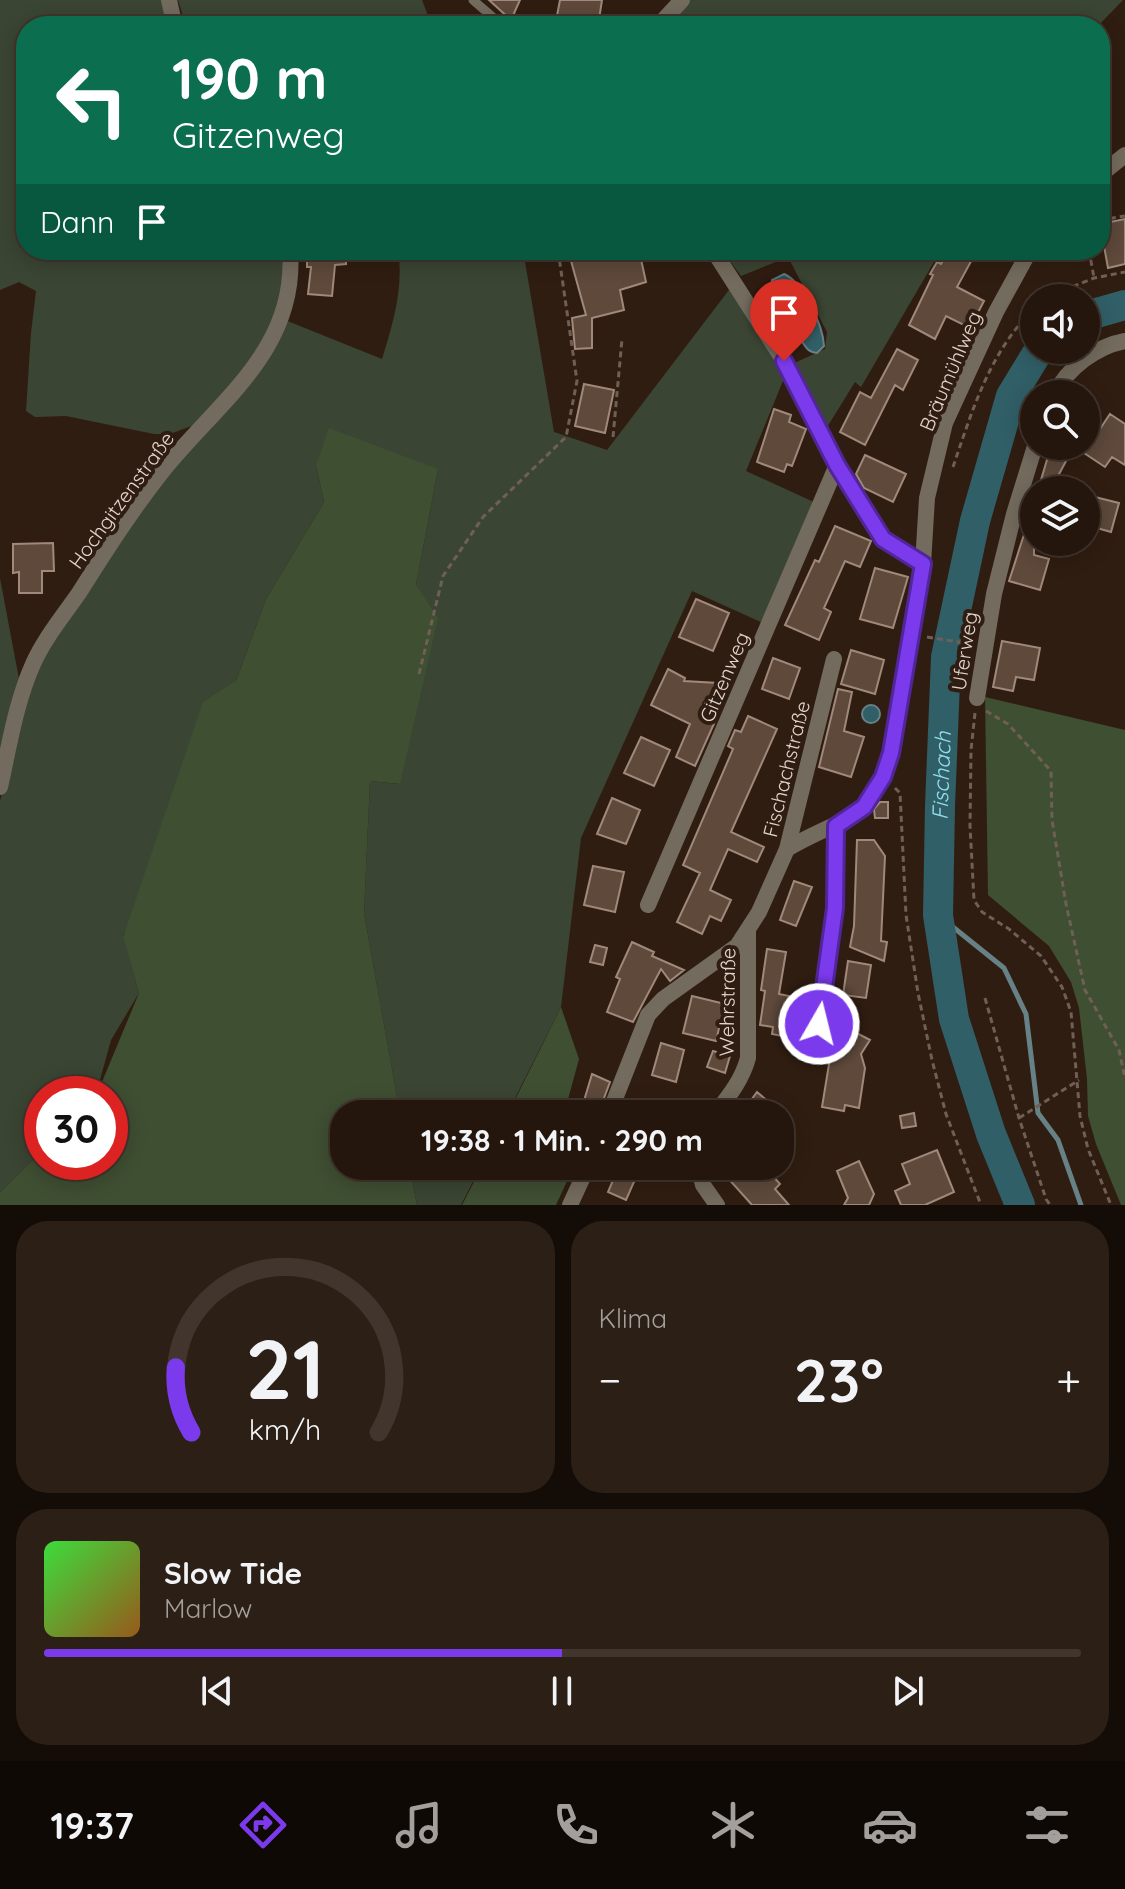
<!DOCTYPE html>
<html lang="de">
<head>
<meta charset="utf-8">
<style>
  :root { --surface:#24160d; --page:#2c1f16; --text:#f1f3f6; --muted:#a39f9d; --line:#41352e; --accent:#7c3aed }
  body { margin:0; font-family:Quicksand,sans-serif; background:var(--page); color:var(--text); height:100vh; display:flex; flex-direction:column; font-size:30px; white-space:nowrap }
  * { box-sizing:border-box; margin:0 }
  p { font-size:26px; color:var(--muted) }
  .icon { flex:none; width:44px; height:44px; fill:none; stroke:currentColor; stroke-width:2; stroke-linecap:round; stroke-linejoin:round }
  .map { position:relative; height:1205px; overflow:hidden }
  .side { display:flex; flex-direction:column; gap:16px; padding:16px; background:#140c07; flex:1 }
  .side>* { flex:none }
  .guide { position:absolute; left:16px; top:16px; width:1094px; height:244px; border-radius:32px; box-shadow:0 4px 20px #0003,0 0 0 2px var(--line); background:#0b6e4f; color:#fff; overflow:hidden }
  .buttons { position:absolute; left:1020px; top:284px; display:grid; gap:16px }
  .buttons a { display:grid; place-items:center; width:80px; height:80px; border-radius:50%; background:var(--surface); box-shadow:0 4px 20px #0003,0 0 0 2px var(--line); font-size:40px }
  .speed { position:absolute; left:24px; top:1076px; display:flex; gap:16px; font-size:40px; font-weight:700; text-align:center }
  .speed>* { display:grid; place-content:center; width:104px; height:104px; border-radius:50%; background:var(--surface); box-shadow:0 4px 20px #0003,0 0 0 2px var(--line); line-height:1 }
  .speed .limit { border:12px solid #d22; background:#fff; color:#111 }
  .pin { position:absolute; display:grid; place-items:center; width:68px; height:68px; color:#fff; margin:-82px -34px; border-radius:50% 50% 50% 0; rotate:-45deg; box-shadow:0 0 8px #0007 }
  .pin .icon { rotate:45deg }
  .me { position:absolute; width:88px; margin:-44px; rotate:8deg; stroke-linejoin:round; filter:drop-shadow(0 0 6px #0008) }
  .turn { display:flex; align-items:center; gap:28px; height:168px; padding:0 24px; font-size:36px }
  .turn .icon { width:104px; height:104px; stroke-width:2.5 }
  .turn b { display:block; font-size:56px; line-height:68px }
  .then { display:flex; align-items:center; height:76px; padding:0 24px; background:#0003; gap:16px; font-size:30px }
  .big { font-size:60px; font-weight:800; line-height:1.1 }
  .side .widget { flex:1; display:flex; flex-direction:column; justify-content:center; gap:12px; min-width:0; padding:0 28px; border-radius:32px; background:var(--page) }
  .side .dial { align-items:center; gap:0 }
  .dial svg { height:208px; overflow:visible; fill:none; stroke:var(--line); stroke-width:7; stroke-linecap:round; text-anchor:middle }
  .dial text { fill:var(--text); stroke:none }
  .song { display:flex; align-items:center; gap:24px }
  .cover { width:96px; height:96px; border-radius:12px; background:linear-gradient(135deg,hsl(120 70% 55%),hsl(30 70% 35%)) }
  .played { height:8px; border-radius:4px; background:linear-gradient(90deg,var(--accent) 50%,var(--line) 50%) }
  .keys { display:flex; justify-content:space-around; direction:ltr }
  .heat { display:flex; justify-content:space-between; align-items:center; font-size:44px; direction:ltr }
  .side .tiles { flex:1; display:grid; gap:16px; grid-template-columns:1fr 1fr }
  .widget:last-child { grid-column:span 2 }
  .trip { position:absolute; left:330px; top:1100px; width:464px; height:80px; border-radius:32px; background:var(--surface); box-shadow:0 4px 20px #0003,0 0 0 2px var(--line); font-weight:800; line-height:80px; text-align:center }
  .menu { display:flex; height:128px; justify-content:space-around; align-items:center; background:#0e0905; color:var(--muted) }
  .menu .icon { width:56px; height:56px }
  .menu .current { color:var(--accent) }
  .menu b { font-size:36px; color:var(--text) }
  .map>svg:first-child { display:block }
</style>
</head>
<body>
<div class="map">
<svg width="1125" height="1205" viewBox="0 0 1125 1205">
  <rect width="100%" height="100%" fill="#301d11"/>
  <!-- green -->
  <path fill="#3b4533" d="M0,0H168L177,26H26V250H287L282,302L258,355L194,425L170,434H154L66,416L35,417L26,411L31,333L36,291L19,282L0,290Z
    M178,0H422L432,26H186Z
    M688,0H1123L1098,26H664Z
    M398,250H523L554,432L607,450L732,286L785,376L746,471L816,503L763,623L692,591L581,838L561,1007L507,1114H400L364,913L370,781L399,784L416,585L438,469L316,465L324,502L266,599L236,681L123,936L139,993L111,1040L96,1094H42V1151L0,1192V801L33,674L128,522L285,320L382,359C393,323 404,288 398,250Z
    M722,250H941L861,387L855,382L826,429L790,365L825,349L827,332L788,257L741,276Z
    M0,578L19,679L0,772Z
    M409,1166H481L461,1205H417Z"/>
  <!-- forest -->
  <path fill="#3f4f32" d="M329,428L438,469L416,585L438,618L400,784L370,781L364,913L400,1114H344V1166H409L417,1205H0V1192L42,1151V1162H110V1094H97L139,993L123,937L203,702L236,681L266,599L324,502L316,465Z
    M985,697L1125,730V1205H1121L1096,1144L1088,1116L1087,1079L1079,1008L1071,982L1049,946L988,895Z
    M561,1007L579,1059L564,1114H508Z
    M482,1166H574L556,1205H462Z"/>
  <!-- water -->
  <path fill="#315f67" stroke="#668286" stroke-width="2" d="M784,274C803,282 823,325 824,346L817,353C806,352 805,345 799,337C785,318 772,306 772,280Z
    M862 714a9 9 0 1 1 18 0a9 9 0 1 1-18 0Z"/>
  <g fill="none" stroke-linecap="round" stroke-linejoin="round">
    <!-- stream -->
    <path stroke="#668286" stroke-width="5" d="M938,915L1004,968L1026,1014L1038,1113L1058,1140L1081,1205"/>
    <!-- river -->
    <g stroke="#315f67" stroke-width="30">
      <path d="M1086,316L1125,305"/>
      <path id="s1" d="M1020,1205L991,1134L954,1019L938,915L940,806L946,657L975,521L1011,396L1039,350"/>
    </g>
  </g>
  <!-- building -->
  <path fill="#5e493b" stroke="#a0897a" stroke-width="2" d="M489,0H520L511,20Z
    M560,0H602L598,26H555Z
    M1125,219V264L1108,268L1100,224Z
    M307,250H346V264L335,265L332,296L308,294L311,267H307Z
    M568,250H639L646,282L620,290L624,310L592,318V348L575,349L572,318L586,315Z
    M949,250H967L975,254L957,287L984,301L970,328L946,316L935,339L909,325L933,275L930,274L937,262L941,264Z
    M897,349L918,360L903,390L895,385L865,445L840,432L860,392L871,398Z
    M584,384L614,390L605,433L575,426Z
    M774,409L791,415L789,422L806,429L792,466L787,464L784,472L757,462Z
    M1110,414L1125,424V465L1112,457L1105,467L1084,453Z
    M1057,446H1074L1057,478L1085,486V490H1038L1049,453L1053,454Z
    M865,455L906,474L893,502L864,488L856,474Z
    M1091,496L1119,503L1111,532L1086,525Z
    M1030,516H1034V555L1049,559L1040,590L1009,581Z
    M835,526L871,541L860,567L845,561L824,608L831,612L819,640L785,625L815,560L819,562Z
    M53,543L54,571H42V593H19V572L13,573V544Z
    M875,568L908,577L893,628L860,619Z
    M696,599L729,613L713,651L679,637Z
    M1002,641L1040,648L1034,680L1016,677L1013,691L993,687Z
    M851,650L884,660L875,694L841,684Z
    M773,658L800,668L789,699L762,689Z
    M668,669L685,678L684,681L718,683L721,708L695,766L676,757L690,724L651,705Z
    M838,689L852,692L844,731L864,737L851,777L819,767Z
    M748,716L777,729L731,832L764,847L757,862L728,849L710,890L731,900L721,921L710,916L702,934L677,922L700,873L683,865L733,749L728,746L735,730L741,732Z
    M641,737L670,750L654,786L624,773Z
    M612,798L640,810L626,844L597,834Z
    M880,802H888V818H875L874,809Z
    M857,840H874L885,856L881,941L887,942L884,961L850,947L854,926Z
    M593,866L624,872L615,912L584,905Z
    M794,881L812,887L796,926L780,920Z
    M632,942L654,952L652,956L684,970L670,981L661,969L633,1022L607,1012L620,979L616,977Z
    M595,945L607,948L603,965L590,962Z
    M767,949L786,952L779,994L794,997L788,1037L772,1034L773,1027L760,1025L765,991L761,990Z
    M848,961L871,965L866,998L843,995Z
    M692,996L725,1004L716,1041L683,1033Z
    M847,1028L870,1040L861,1054L865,1068L859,1108L845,1105L844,1111L822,1107L829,1064Z
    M661,1043L684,1050L676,1082L652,1075Z
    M713,1051L730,1056L725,1073L707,1067Z
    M592,1074L610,1082L598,1114H580Z
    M757,1092L783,1114H741Z
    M914,1113L916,1126L902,1128L900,1116Z
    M937,1150L954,1192L925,1205H901L895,1191L910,1184L902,1164Z
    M859,1161L874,1194L869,1205H844L848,1198L837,1171Z
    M619,1166H641L626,1200L608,1192Z
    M736,1166H764L780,1184L775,1189L789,1205H752L726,1176Z"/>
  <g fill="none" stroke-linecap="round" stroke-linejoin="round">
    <!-- path -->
    <path stroke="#705f55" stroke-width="3" stroke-dasharray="6 4" stroke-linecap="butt" d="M1100,220L1125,216
      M1089,250L1094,278
      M1045,298L1094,278L1125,272
      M613,437L622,339
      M953,467C972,411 990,351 1034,309
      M927,637L971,644
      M419,674L443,576L483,517L566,437L577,381L558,250
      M986,711L1008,724L1051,771L1052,820L1066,904L1085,990L1119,1050L1125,1078
      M975,713L971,750L970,826L974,900L982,912L1009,929L1041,956L1062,987L1071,1012L1080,1116L1088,1149L1111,1205
      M895,788L900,793L906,915L918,993L932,1060L946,1114L981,1205
      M985,998L1019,1118L1046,1199L1050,1205
      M1019,1118L1079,1080"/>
    <!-- service -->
    <path stroke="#736b5d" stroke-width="9" d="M473,0L503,26"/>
    <!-- minor -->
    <path stroke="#736b5d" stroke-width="16" d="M169,0L173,18L179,26
      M658,26L682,0
      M1100,175L1125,155
      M713,250L784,361L837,465L883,539L923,564
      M1055,394C1067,368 1097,346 1125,341
      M977,698L994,594L1014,514L1035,446
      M0,787C9,747 16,702 33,664C44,639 63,616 79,593C105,552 131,511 161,473C216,403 298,351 290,250
      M787,849C843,816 869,824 891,753L923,564L927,498L945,423L996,312L1030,250
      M648,905L837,465
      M819,1024L835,908L836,826
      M609,1114L648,1015L663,999L737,946L759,912L787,849L834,659
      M715,1114C729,1096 742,1080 748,1058V931
      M698,1166L703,1185L717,1205
      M570,1205L588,1166"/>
  </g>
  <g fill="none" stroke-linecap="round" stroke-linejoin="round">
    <defs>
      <path id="route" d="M784,361L837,465L883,539L923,564L891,753L883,777L864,807L836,826L835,908L819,1024"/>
    </defs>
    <!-- route casing -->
    <use href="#route" stroke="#51269a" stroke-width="20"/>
    <!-- route -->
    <use href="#route" stroke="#7c3aed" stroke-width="14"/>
  </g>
  <g text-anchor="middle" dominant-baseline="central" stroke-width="8" stroke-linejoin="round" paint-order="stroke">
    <!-- street labels -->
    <g font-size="20" fill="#e2d5cd" stroke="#301d11">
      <text transform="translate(950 371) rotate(-67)">Bräumühlweg</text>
      <text transform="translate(121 500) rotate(-54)">Hochgitzenstraße</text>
      <text transform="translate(964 651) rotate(-81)">Uferweg</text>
      <text transform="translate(724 677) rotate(-67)">Gitzenweg</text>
      <text transform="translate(786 769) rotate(-76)">Fischachstraße</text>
      <text transform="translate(727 1002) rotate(-89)">Wehrstraße</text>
    </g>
    <!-- water labels -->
    <g font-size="22" font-style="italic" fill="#8fe0ef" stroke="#301d11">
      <text stroke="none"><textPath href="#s1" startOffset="442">Fischach</textPath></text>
    </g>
  </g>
</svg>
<div class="buttons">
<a><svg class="icon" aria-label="sound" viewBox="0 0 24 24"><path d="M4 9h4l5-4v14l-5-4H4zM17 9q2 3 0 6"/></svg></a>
<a><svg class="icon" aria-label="search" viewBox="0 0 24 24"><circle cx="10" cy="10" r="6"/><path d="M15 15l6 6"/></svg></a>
<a><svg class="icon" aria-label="layers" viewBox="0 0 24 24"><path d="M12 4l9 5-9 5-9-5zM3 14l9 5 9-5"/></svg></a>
</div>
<div class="speed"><div class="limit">30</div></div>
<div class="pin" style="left:784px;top:361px;background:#d93025"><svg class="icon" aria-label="arrive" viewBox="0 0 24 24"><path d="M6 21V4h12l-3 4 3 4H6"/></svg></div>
<svg class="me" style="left:819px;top:1024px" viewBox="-20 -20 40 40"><circle r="17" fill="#7c3aed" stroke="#fff" stroke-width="3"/><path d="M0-11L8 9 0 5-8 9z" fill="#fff"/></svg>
<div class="trip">19:38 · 1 Min. · 290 m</div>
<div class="guide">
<div class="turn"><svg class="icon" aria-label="left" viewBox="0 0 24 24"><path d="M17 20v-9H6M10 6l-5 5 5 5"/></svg><div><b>190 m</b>Gitzenweg</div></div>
<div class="then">Dann<svg class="icon" aria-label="arrive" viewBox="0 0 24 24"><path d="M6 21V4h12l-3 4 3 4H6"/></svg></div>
</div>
</div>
<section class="side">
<div class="tiles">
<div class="widget dial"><svg viewBox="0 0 100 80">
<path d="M14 69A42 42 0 1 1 86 69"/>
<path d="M14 69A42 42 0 0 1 8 44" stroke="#7c3aed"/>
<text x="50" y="56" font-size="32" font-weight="700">21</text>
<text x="50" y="72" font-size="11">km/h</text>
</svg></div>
<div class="widget"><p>Klima</p>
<div class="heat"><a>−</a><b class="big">23°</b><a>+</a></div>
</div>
<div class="widget">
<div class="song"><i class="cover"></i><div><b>Slow Tide</b><p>Marlow</p></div></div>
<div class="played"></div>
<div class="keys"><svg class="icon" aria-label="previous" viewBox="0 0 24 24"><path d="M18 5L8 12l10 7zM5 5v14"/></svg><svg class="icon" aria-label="pause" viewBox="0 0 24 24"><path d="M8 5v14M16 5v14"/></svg><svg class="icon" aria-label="next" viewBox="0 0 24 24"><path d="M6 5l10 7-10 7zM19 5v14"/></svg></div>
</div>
</div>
</section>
<nav class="menu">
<b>19:37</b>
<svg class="icon current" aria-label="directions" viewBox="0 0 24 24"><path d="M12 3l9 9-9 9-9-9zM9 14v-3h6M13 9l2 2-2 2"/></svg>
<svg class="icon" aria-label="music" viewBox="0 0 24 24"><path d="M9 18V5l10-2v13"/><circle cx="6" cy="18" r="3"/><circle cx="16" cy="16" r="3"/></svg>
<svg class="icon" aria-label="phone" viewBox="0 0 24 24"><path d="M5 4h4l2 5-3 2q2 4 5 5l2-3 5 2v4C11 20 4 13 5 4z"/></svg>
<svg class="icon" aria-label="climate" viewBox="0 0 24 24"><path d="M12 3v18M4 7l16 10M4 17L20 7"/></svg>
<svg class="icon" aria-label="car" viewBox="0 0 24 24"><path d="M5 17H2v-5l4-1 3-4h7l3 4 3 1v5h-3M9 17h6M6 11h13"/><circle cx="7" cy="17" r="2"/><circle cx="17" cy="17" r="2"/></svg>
<svg class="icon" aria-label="filters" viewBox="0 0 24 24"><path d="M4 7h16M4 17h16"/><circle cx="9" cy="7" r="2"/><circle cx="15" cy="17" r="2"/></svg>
</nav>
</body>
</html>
